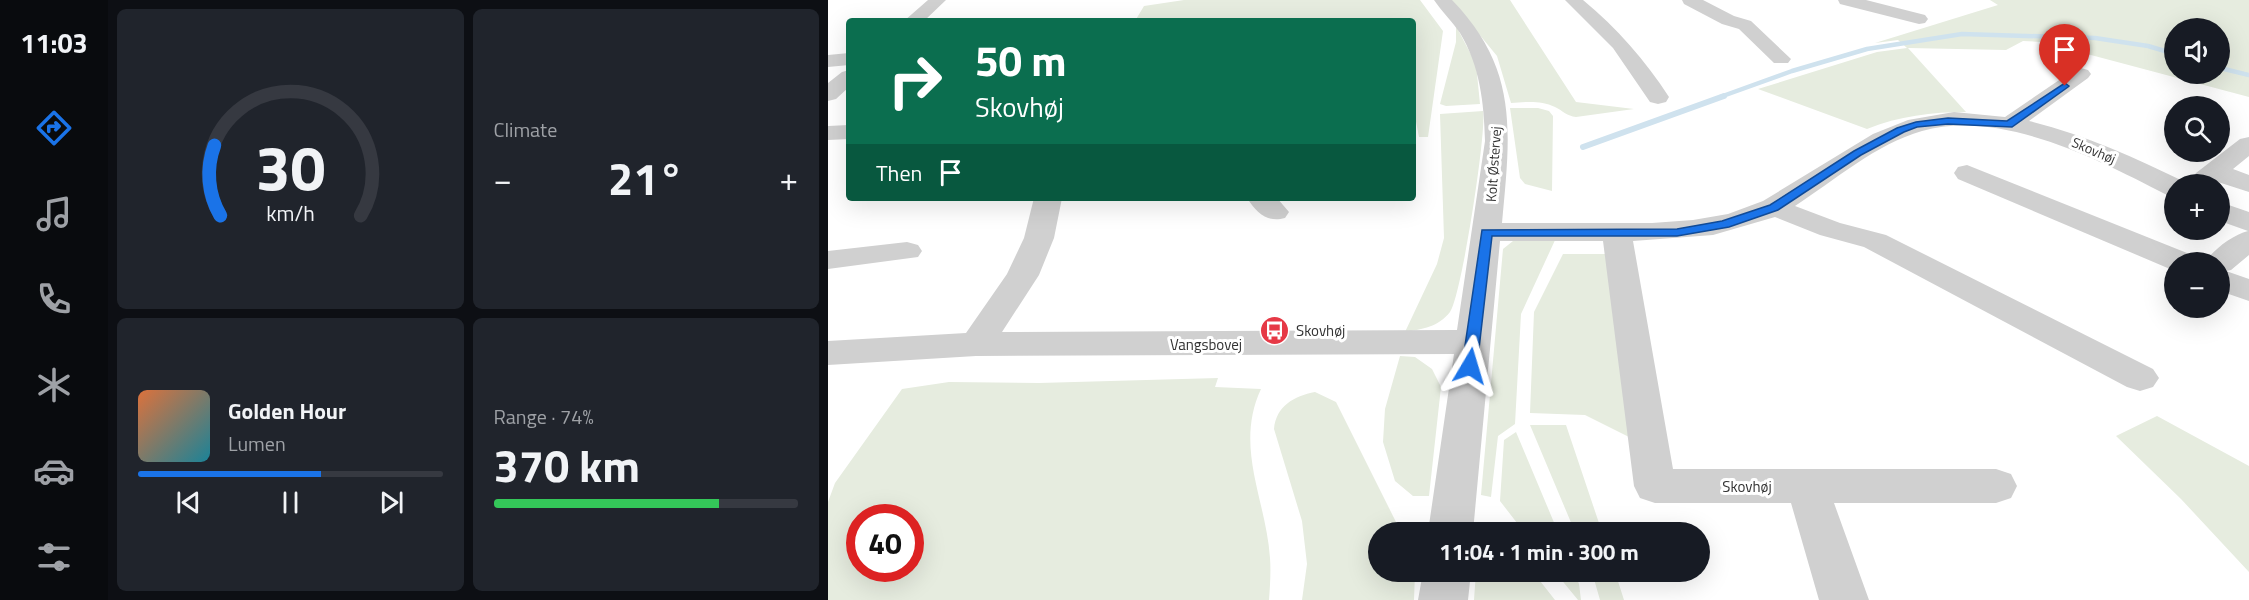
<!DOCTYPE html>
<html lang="en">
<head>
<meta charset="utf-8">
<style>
  :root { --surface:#171b24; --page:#20242c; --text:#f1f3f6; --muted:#9ea1a6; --line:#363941; --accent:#1a73e8 }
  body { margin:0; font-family:"Titillium Web",sans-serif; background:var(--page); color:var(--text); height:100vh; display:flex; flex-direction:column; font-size:22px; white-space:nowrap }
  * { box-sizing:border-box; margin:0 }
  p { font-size:20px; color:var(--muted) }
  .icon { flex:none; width:33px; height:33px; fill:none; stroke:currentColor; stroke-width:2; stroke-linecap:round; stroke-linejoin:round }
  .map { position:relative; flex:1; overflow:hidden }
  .sheet { display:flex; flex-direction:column; gap:9px; padding:9px; background:#0d0f14; width:720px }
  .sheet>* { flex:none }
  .banner { position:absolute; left:18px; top:18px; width:570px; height:183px; border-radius:6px; box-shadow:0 6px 24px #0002; background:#0b6e4f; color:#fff; overflow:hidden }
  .controls { position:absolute; left:1336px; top:18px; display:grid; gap:12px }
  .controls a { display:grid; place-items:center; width:66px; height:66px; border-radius:50%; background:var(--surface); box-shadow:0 6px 24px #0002; font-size:30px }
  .speed { position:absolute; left:18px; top:504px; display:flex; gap:12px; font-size:30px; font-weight:700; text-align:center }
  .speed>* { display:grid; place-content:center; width:78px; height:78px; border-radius:50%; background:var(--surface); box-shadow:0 6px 24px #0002; line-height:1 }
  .speed .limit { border:9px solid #d22; background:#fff; color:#111 }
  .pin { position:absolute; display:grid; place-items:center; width:51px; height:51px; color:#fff; margin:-62px -26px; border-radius:50% 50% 50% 0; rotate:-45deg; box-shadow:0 0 6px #0007 }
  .pin .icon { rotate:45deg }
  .me { position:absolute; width:66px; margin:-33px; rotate:7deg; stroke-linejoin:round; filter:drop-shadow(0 0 4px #0008) }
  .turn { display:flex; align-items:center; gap:21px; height:126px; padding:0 30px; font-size:27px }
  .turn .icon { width:78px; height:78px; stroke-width:2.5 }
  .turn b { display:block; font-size:42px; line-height:51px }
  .then { display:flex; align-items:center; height:57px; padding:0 30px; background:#0003; gap:12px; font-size:22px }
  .big { font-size:45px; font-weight:700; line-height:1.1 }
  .sheet .widget { flex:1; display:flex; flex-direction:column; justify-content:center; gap:9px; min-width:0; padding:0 21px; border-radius:9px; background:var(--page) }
  .sheet .dial { align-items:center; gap:0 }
  .dial svg { height:156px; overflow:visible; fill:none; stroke:var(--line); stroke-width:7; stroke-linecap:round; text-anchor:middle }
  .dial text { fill:var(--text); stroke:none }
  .song { display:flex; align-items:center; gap:18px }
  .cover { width:72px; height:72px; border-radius:9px; background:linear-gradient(135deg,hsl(20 70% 55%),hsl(190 70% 35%)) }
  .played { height:6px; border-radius:3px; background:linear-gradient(90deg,var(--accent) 60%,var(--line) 60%) }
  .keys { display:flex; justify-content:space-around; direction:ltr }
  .heat { display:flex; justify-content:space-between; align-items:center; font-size:33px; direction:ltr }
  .charge { height:9px; border-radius:4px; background:linear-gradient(90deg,#34c759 74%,var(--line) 0) }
  .sheet .tiles { flex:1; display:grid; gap:9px; grid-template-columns:repeat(2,1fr) }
  .trip { position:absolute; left:540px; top:522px; width:342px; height:60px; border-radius:30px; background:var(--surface); box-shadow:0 6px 24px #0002; font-weight:700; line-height:60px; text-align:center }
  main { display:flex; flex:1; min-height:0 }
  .tabs { display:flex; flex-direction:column; width:108px; justify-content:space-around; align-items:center; background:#090b0e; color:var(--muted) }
  .tabs .icon { width:42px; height:42px }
  .tabs .selected { color:var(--accent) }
  .tabs b { font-size:27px; color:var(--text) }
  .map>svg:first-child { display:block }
</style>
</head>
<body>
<main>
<nav class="tabs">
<b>11:03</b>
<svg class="icon selected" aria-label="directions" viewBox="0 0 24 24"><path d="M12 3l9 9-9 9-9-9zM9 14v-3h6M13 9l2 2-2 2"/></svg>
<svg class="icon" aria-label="music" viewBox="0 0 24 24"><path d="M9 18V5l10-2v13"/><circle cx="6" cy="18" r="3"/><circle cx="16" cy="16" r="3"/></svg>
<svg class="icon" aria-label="phone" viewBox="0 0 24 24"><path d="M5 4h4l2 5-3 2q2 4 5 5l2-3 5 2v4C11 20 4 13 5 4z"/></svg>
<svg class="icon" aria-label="climate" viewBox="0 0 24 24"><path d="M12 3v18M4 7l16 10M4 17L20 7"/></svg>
<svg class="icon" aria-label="car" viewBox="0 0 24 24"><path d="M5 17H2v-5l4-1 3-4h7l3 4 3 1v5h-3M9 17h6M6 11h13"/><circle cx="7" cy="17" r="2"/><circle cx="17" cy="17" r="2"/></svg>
<svg class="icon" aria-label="filters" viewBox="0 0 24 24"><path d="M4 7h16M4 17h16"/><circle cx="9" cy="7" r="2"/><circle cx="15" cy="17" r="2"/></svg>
</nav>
<section class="sheet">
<div class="tiles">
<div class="widget dial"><svg viewBox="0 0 100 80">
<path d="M14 69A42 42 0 1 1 86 69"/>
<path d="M14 69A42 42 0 0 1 11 33" stroke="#1a73e8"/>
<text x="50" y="56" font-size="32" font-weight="700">30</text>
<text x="50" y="72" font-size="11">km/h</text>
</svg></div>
<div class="widget"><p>Climate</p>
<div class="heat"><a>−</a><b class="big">21°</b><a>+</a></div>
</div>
<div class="widget">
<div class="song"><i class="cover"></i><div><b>Golden Hour</b><p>Lumen</p></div></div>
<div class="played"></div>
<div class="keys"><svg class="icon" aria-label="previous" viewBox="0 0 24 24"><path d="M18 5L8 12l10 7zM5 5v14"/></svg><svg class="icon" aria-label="pause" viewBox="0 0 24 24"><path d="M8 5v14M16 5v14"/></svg><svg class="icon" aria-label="next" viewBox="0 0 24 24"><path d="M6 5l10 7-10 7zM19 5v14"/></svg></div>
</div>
<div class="widget"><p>Range · 74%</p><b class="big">370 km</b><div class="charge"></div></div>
</div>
</section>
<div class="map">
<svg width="1421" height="600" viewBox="0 0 1421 600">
  <rect width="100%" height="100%" fill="#fff"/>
  <!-- green -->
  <path fill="#e6ecdf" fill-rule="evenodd" d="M356,0H592L615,31L600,137H591L585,106V21H307L316,6Z
    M623,0H682L748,102L806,109L748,117C739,116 735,111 727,107C713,100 697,102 683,103L669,56Z
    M1162,0H1421V97L1214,42L1195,41L1178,50L1080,48L1138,112C1104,112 1071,116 1039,129L930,89L1049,52L1079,48L1070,40L1047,43L1170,5ZM1347,28H1392V74H1347Z
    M628,26L648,64L652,104L618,106L612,104L628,42Z
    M682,108H710L721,111L725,116L724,191L697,184L692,178Z
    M655,111C659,131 633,298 622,312C610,327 595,329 577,332L609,264L616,238L612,114Z
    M728,238L693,314L687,424L670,436L663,497L653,495L675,249L685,241Z
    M735,254H783L805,439L757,415L702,413L706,312Z
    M572,356L587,357L604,369L613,387L601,496H585L567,481L555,442L557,409Z
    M390,378L387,387L433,389C406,447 438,499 442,558C443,571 442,587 441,600H0V502L7,483L74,389L121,382L211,383ZM32,518H82V568H32Z
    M487,392L508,402L573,532H550V572H587L586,600H474L479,564L474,521L446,429C448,406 466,396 487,392Z
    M1329,416L1421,466V572L1353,499L1288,436Z
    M702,425H738L774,532H747Z
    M688,432L730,532H696L672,501L676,440Z
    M648,572H705L727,600H646Z
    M727,572H746L751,584L753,600H750Z
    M764,572H787L796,600H772Z"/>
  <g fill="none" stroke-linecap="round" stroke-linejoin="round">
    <!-- stream-far1 -->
    <path stroke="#cfe2ee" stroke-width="4.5" d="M1392,68L1421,75
      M892,97L964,71L1039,49L1134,34L1267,38L1320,46L1347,54"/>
    <!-- stream -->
    <path stroke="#cfe2ee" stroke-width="6" d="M755,147L896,96"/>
    <!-- minor -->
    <path fill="#d0d0d0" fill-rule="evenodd" d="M100,0H118L96,21H76Z
      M606,0H624C692,70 682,134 674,223H824L865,220L900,214L935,201L1045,134L1080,120L1126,112L1177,117L1246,70L1253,68L1260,70L1263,74L1260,78L1201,121C1256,134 1307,158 1357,182L1358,184H1347V196L1337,194C1269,159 1173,109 1094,131C1048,144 1007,180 967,206L1012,223L1058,235L1325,369L1331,378L1325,387L1312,391L1299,387L1036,247L992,235L947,217L885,235L805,241L845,469H1168L1183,474L1189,486L1183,498L1168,503H1006L1041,600H991L963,503H827L812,498L806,486L775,241H672L645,532H600L626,354L148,356L0,365V341L138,333L179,274L196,238L206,198H234L226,238L211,275L174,332L629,330L657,141C656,103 652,66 632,33C624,21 614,12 606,0Z
      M737,0H755C789,28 817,60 841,97L838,102L830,104L822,102L785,48Z
      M854,0H875L906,16L923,21L963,59L960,63H946L911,29L894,24L856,4Z
      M1010,0H1038L1097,15L1100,19L1097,23L1091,24L1012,4Z
      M21,53V65L0,67V55Z
      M21,70V87L8,99L0,101V83L14,72Z
      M21,125V139L0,140V126Z
      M1421,137V156L1405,169L1421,175V192L1390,182L1387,184H1368L1364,179L1368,173L1412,139Z
      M1139,165L1364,255L1368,262H1347V270L1342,269L1130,179L1126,173L1130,167Z
      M419,198H449L461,212L457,218C439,223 429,213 419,198Z
      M1392,202L1421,212V255L1403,270L1398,271L1421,279V301L1392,291V262H1377C1386,249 1405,235 1420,231L1392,221Z
      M79,242L90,245L94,251L90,257L0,269V251Z
      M595,572H643L640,600H590Z"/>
  </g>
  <!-- route -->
  <path fill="#1a73e8" stroke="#114b97" stroke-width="1.5" d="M1237,83L1241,86L1240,87L1184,127L1120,124L1089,127L1076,132L1033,155L950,210L901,227L849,236H664L649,366L642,371L634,366L654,230L849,229L894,221L942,205L1026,151L1069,128L1088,122L1120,118L1179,121Z"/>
  <!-- icons -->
  <defs>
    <symbol id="bus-disc" viewBox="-11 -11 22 22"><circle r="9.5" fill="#e63946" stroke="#fff"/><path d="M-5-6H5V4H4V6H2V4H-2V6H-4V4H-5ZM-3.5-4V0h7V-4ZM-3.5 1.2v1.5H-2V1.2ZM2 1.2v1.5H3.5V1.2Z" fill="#fff"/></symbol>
  </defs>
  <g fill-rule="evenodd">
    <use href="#bus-disc" x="430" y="314" width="33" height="33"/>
  </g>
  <g text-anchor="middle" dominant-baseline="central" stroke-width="6" stroke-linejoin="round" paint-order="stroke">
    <!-- far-street labels -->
    <g font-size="14" fill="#333" stroke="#fff">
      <text transform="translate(1266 150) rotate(23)">Skovhøj</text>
      <text transform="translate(665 164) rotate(-86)">Kolt Østervej</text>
    </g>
    <!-- poi labels -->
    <g font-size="15" fill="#333" stroke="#fff" text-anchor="start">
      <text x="468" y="330">Skovhøj</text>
    </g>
    <!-- street labels -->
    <g font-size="15" fill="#333" stroke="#fff">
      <text x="378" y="344">Vangsbovej</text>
      <text x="919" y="486">Skovhøj</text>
    </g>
  </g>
</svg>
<div class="controls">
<a><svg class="icon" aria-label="sound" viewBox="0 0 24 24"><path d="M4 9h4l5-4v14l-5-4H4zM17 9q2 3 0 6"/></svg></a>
<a><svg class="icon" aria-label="search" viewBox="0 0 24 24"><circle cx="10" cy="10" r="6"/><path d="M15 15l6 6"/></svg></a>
<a>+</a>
<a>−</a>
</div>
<div class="speed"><div class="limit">40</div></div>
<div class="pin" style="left:1237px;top:86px;background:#d93025"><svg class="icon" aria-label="arrive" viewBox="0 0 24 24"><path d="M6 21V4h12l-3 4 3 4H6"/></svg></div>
<svg class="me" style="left:642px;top:366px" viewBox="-20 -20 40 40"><path d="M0-17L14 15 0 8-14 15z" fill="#1a73e8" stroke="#fff" stroke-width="4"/></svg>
<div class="trip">11:04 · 1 min · 300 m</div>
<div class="banner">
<div class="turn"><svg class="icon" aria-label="right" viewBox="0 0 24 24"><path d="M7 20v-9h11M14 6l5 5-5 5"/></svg><div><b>50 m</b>Skovhøj</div></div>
<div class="then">Then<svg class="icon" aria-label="arrive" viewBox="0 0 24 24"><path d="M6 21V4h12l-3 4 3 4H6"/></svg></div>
</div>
</div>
</main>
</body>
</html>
